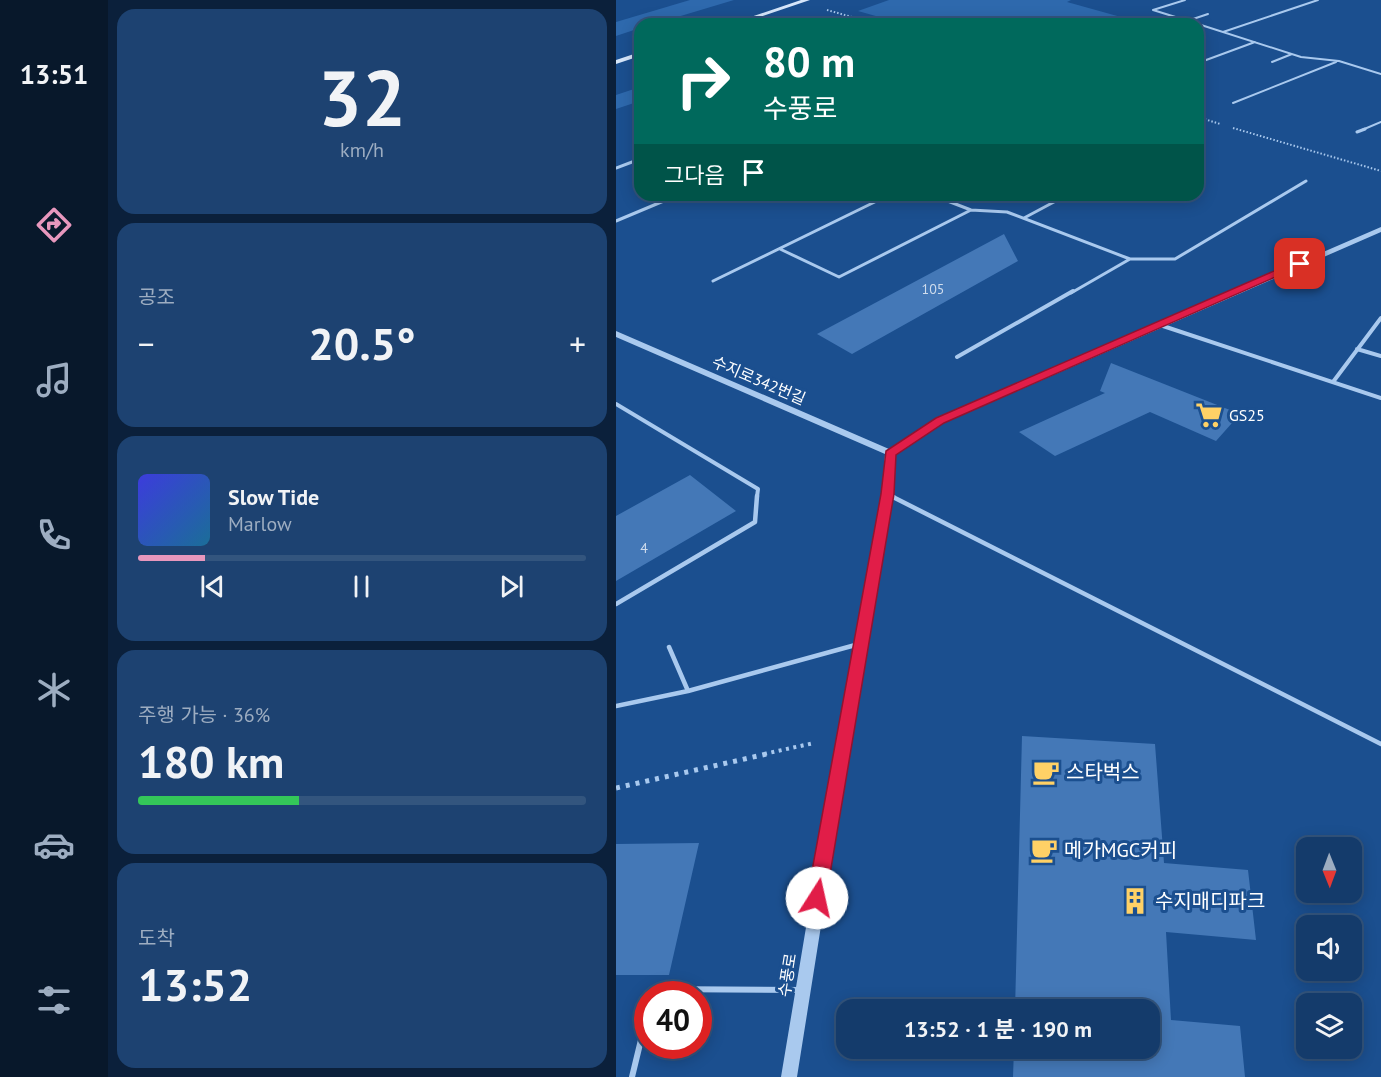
<!DOCTYPE html>
<html lang="ko">
<head>
<meta charset="utf-8">
<style>
  :root { --surface:#143b6b; --page:#1d4271; --text:#f1f3f6; --muted:#9dadc1; --line:#33557e; --accent:#e797bd }
  body { margin:0; font-family:"PT Sans","Noto Sans KR",sans-serif; background:var(--page); color:var(--text); height:100vh; display:flex; flex-direction:column; font-size:22px; white-space:nowrap }
  * { box-sizing:border-box; margin:0 }
  p { font-size:20px; color:var(--muted) }
  .icon { flex:none; width:33px; height:33px; fill:none; stroke:currentColor; stroke-width:2; stroke-linecap:round; stroke-linejoin:round }
  .map { position:relative; flex:1; overflow:hidden }
  .sheet { display:flex; flex-direction:column; gap:9px; padding:9px; background:#0b203b; width:508px }
  .sheet>* { flex:none }
  .hud { position:absolute; left:18px; top:18px; width:570px; height:183px; border-radius:18px; box-shadow:0 3px 15px #0003,0 0 0 2px var(--line); background:#00695c; color:#fff; overflow:hidden }
  .needle { width:39px; rotate:179deg }
  .controls { position:absolute; left:680px; top:837px; display:grid; gap:12px }
  .controls a { display:grid; place-items:center; width:66px; height:66px; border-radius:12px; background:var(--surface); box-shadow:0 3px 15px #0003,0 0 0 2px var(--line); font-size:30px }
  .speed { position:absolute; left:18px; top:981px; display:flex; gap:12px; font-size:30px; font-weight:700; text-align:center }
  .speed>* { display:grid; place-content:center; width:78px; height:78px; border-radius:50%; background:var(--surface); box-shadow:0 3px 15px #0003,0 0 0 2px var(--line); line-height:1 }
  .speed .limit { border:9px solid #d22; background:#fff; color:#111 }
  .pin { position:absolute; display:grid; place-items:center; width:51px; height:51px; color:#fff; margin:-26px; border-radius:12px; box-shadow:0 3px 9px #0006 }
  .me { position:absolute; width:66px; margin:-33px; rotate:10deg; stroke-linejoin:round; filter:drop-shadow(0 0 4px #0008) }
  .turn { display:flex; align-items:center; gap:21px; height:126px; padding:0 30px; font-size:27px }
  .turn .icon { width:78px; height:78px; stroke-width:2.5 }
  .turn b { display:block; font-size:42px; line-height:51px }
  .then { display:flex; align-items:center; height:57px; padding:0 30px; background:#0003; gap:12px; font-size:22px }
  .big { font-size:45px; font-weight:700; line-height:1.1 }
  .sheet .tile { flex:1; display:flex; flex-direction:column; justify-content:center; gap:9px; min-width:0; padding:0 21px; border-radius:18px; background:var(--page) }
  .sheet .dial { align-items:center; gap:0 }
  .dial b { font-size:78px; line-height:1 }
  .song { display:flex; align-items:center; gap:18px }
  .cover { width:72px; height:72px; border-radius:9px; background:linear-gradient(135deg,hsl(240 70% 55%),hsl(200 70% 35%)) }
  .played { height:6px; border-radius:3px; background:linear-gradient(90deg,var(--accent) 15%,var(--line) 15%) }
  .keys { display:flex; justify-content:space-around; direction:ltr }
  .heat { display:flex; justify-content:space-between; align-items:center; font-size:33px; direction:ltr }
  .charge { height:9px; border-radius:4px; background:linear-gradient(90deg,#34c759 36%,var(--line) 0) }
  .trip { position:absolute; left:220px; top:999px; width:324px; height:60px; border-radius:18px; background:var(--surface); box-shadow:0 3px 15px #0003,0 0 0 2px var(--line); font-weight:700; line-height:60px; text-align:center }
  main { display:flex; flex:1; min-height:0 }
  .tab-bar { display:flex; flex-direction:column; width:108px; justify-content:space-around; align-items:center; background:#08182b; color:var(--muted) }
  .tab-bar .icon { width:42px; height:42px }
  .tab-bar .current { color:var(--accent) }
  .tab-bar b { font-size:27px; color:var(--text) }
  .map>svg:first-child { display:block }
</style>
</head>
<body>
<main>
<nav class="tab-bar">
<b>13:51</b>
<svg class="icon current" aria-label="directions" viewBox="0 0 24 24"><path d="M12 3l9 9-9 9-9-9zM9 14v-3h6M13 9l2 2-2 2"/></svg>
<svg class="icon" aria-label="music" viewBox="0 0 24 24"><path d="M9 18V5l10-2v13"/><circle cx="6" cy="18" r="3"/><circle cx="16" cy="16" r="3"/></svg>
<svg class="icon" aria-label="phone" viewBox="0 0 24 24"><path d="M5 4h4l2 5-3 2q2 4 5 5l2-3 5 2v4C11 20 4 13 5 4z"/></svg>
<svg class="icon" aria-label="climate" viewBox="0 0 24 24"><path d="M12 3v18M4 7l16 10M4 17L20 7"/></svg>
<svg class="icon" aria-label="car" viewBox="0 0 24 24"><path d="M5 17H2v-5l4-1 3-4h7l3 4 3 1v5h-3M9 17h6M6 11h13"/><circle cx="7" cy="17" r="2"/><circle cx="17" cy="17" r="2"/></svg>
<svg class="icon" aria-label="filters" viewBox="0 0 24 24"><path d="M4 7h16M4 17h16"/><circle cx="9" cy="7" r="2"/><circle cx="15" cy="17" r="2"/></svg>
</nav>
<section class="sheet">
<div class="tile dial"><b>32</b><p>km/h</p></div>
<div class="tile"><p>공조</p>
<div class="heat"><a>−</a><b class="big">20.5°</b><a>+</a></div>
</div>
<div class="tile">
<div class="song"><i class="cover"></i><div><b>Slow Tide</b><p>Marlow</p></div></div>
<div class="played"></div>
<div class="keys"><svg class="icon" aria-label="previous" viewBox="0 0 24 24"><path d="M18 5L8 12l10 7zM5 5v14"/></svg><svg class="icon" aria-label="pause" viewBox="0 0 24 24"><path d="M8 5v14M16 5v14"/></svg><svg class="icon" aria-label="next" viewBox="0 0 24 24"><path d="M6 5l10 7-10 7zM19 5v14"/></svg></div>
</div>
<div class="tile"><p>주행 가능 · 36%</p><b class="big">180 km</b><div class="charge"></div></div>
<div class="tile"><p>도착</p><b class="big">13:52</b></div>
</section>
<div class="map">
<svg width="765" height="1077" viewBox="0 0 765 1077">
  <rect width="100%" height="100%" fill="#1b4f8f"/>
  <!-- green -->
  <path fill="#2e69ad" d="M74,0H118L38,24H24V28L0,36V22Z
    M273,0H455L451,2L530,24H288L242,11Z
    M24,87V101L0,109V95Z"/>
  <!-- building -->
  <path fill="#4478b7" d="M388,234L402,261L236,354L201,334Z
    M495,363L624,414L600,441L534,412L439,456L403,432L489,393L484,391Z
    M74,475L120,511L0,581V516Z
    M406,736L539,744L548,863L632,870L640,940L550,932L555,1020L624,1026L629,1077H397L398,1048H534V1010H399Z
    M83,843L53,975H0V844Z"/>
  <g fill="none" stroke-linecap="round" stroke-linejoin="round">
    <!-- path-far2 -->
    <path stroke="#a9c9ee" stroke-width="2" stroke-dasharray="1.5 2" stroke-linecap="butt" d="M211,10L261,24
      M582,117L604,124
      M617,128L765,171"/>
    <!-- path-far1 -->
    <path stroke="#a9c9ee" stroke-width="4" stroke-dasharray="3 4.5" stroke-linecap="butt" d="M148,754L198,743"/>
    <!-- path -->
    <path stroke="#a9c9ee" stroke-width="5" stroke-dasharray="4 6" stroke-linecap="butt" d="M0,788L155,753"/>
    <!-- service-far4 -->
    <path stroke="#a9c9ee" stroke-width="2" d="M569,0L537,10L582,24
      M571,21L592,14
      M582,24L685,57L723,61L765,74
      M607,32L702,0
      M656,62L676,54
      M582,63L639,42
      M617,103L720,62
      M746,130L765,122"/>
    <!-- service-far3 -->
    <path stroke="#a9c9ee" stroke-width="3" d="M741,132L749,129
      M0,168L24,159
      M316,195L355,210L391,212L514,259
      M408,218L451,195
      M0,221L62,195
      M164,249L223,277L355,210
      M97,281L273,195
      M455,293L514,259H559L690,181"/>
    <!-- service-far2 -->
    <path stroke="#a9c9ee" stroke-width="4" d="M544,325L765,398
      M741,349L765,356
      M341,357L457,291
      M717,382L765,318
      M0,404L142,489L141,497
      M272,494L278,497"/>
    <!-- service-far1 -->
    <path stroke="#a9c9ee" stroke-width="4.5" d="M275,496L765,744
      M0,604L139,522L141,496
      M53,647L72,691
      M0,706L72,691L243,644"/>
    <!-- service -->
    <path stroke="#a9c9ee" stroke-width="6" d="M36,994L37,989L185,990
      M16,1077L32,1011"/>
    <!-- tertiary -->
    <path fill="#a9c9ee" fill-rule="evenodd" d="M765,227V232L327,423L279,454L277,494L239,712L181,1077H165L226,712L267,494L269,454L0,337V331L273,449L321,419Z"/>
    <!-- secondary -->
    <path fill="#d6e6fa" fill-rule="evenodd" d="M185,0H194L123,24H114Z
      M24,52V56L0,64V60Z"/>
  </g>
  <!-- route -->
  <path fill="#e11d48" stroke="#92132f" stroke-width="1.5" d="M681,261L689,264L328,423L280,455L278,494L210,898L207,904L201,906L194,904L191,898L265,494L270,451L320,418Z"/>
  <!-- icons -->
  <defs>
    <symbol id="supermarket-bare" viewBox="-9 -9 18 18"><path d="M-6-5.5h2.5l.6 2H6L4.5 2H-2.5L-4.4-4H-6ZM-1.5 3.2a1.3 1.3 0 1 0 .1 0ZM3 3.2a1.3 1.3 0 1 0 .1 0Z" fill="#ffd166" stroke="#1b4f8f" stroke-width="2.5" paint-order="stroke"/></symbol>
    <symbol id="cafe-bare" viewBox="-9 -9 18 18"><path d="M-5.5-4.5H6V0H3Q3 3.5 0 3.5H-2.5Q-5.5 3.5-5.5 0ZM3-3.2v2h1.7v-2ZM-6 4.5H4V6H-6Z" fill="#ffd166" stroke="#1b4f8f" stroke-width="2.5" paint-order="stroke"/></symbol>
    <symbol id="building-bare" viewBox="-9 -9 18 18"><path d="M-4-6H4V6H1V3H-1V6H-4ZM-2.5-4.3h1.7v1.8h-1.7ZM.8-4.3h1.7v1.8H.8ZM-2.5-1h1.7V.8h-1.7ZM.8-1h1.7V.8H.8Z" fill="#ffd166" stroke="#1b4f8f" stroke-width="2.5" paint-order="stroke"/></symbol>
  </defs>
  <g fill-rule="evenodd">
    <use href="#supermarket-bare" x="574" y="396" width="38" height="38"/>
    <use href="#cafe-bare" x="411" y="753" width="38" height="38"/>
    <use href="#cafe-bare" x="409" y="831" width="38" height="38"/>
    <use href="#building-bare" x="500" y="882" width="38" height="38"/>
  </g>
  <g text-anchor="middle" dominant-baseline="central" stroke-width="6" stroke-linejoin="round" paint-order="stroke">
    <!-- number labels -->
    <g font-size="14" fill="#d0dded">
      <text x="317" y="289">105</text>
      <text x="28" y="548">4</text>
    </g>
    <!-- street labels -->
    <g font-size="16" fill="#fff" stroke="#1b4f8f">
      <text transform="translate(143 380) rotate(23)">수지로342번길</text>
      <text transform="translate(171 975) rotate(-81)">수풍로</text>
    </g>
    <!-- poi labels -->
    <g font-size="16" fill="#fff" stroke="#1b4f8f" text-anchor="start">
      <text x="613" y="415">GS25</text>
    </g>
    <!-- near-poi labels -->
    <g font-size="20" fill="#fff" stroke="#1b4f8f" text-anchor="start">
      <text x="450" y="772">스타벅스</text>
      <text x="448" y="850">메가MGC커피</text>
      <text x="539" y="901">수지매디파크</text>
    </g>
  </g>
</svg>
<div class="controls">
<a><svg class="needle" viewBox="-14 -14 28 28"><path d="M0-13l5 13h-10z" fill="#e53935"/><path d="M0 13l5-13h-10z" fill="#9dadc1"/></svg></a>
<a><svg class="icon" aria-label="sound" viewBox="0 0 24 24"><path d="M4 9h4l5-4v14l-5-4H4zM17 9q2 3 0 6"/></svg></a>
<a><svg class="icon" aria-label="layers" viewBox="0 0 24 24"><path d="M12 4l9 5-9 5-9-5zM3 14l9 5 9-5"/></svg></a>
</div>
<div class="speed"><div class="limit">40</div></div>
<div class="pin" style="left:684px;top:264px;background:#d93025"><svg class="icon" aria-label="arrive" viewBox="0 0 24 24"><path d="M6 21V4h12l-3 4 3 4H6"/></svg></div>
<svg class="me" style="left:201px;top:898px" viewBox="-20 -20 40 40"><circle r="19" fill="#fff"/><path d="M0-13L10 11 0 6-10 11z" fill="#e11d48"/></svg>
<div class="trip">13:52 · 1 분 · 190 m</div>
<div class="hud">
<div class="turn"><svg class="icon" aria-label="right" viewBox="0 0 24 24"><path d="M7 20v-9h11M14 6l5 5-5 5"/></svg><div><b>80 m</b>수풍로</div></div>
<div class="then">그다음<svg class="icon" aria-label="arrive" viewBox="0 0 24 24"><path d="M6 21V4h12l-3 4 3 4H6"/></svg></div>
</div>
</div>
</main>
</body>
</html>
